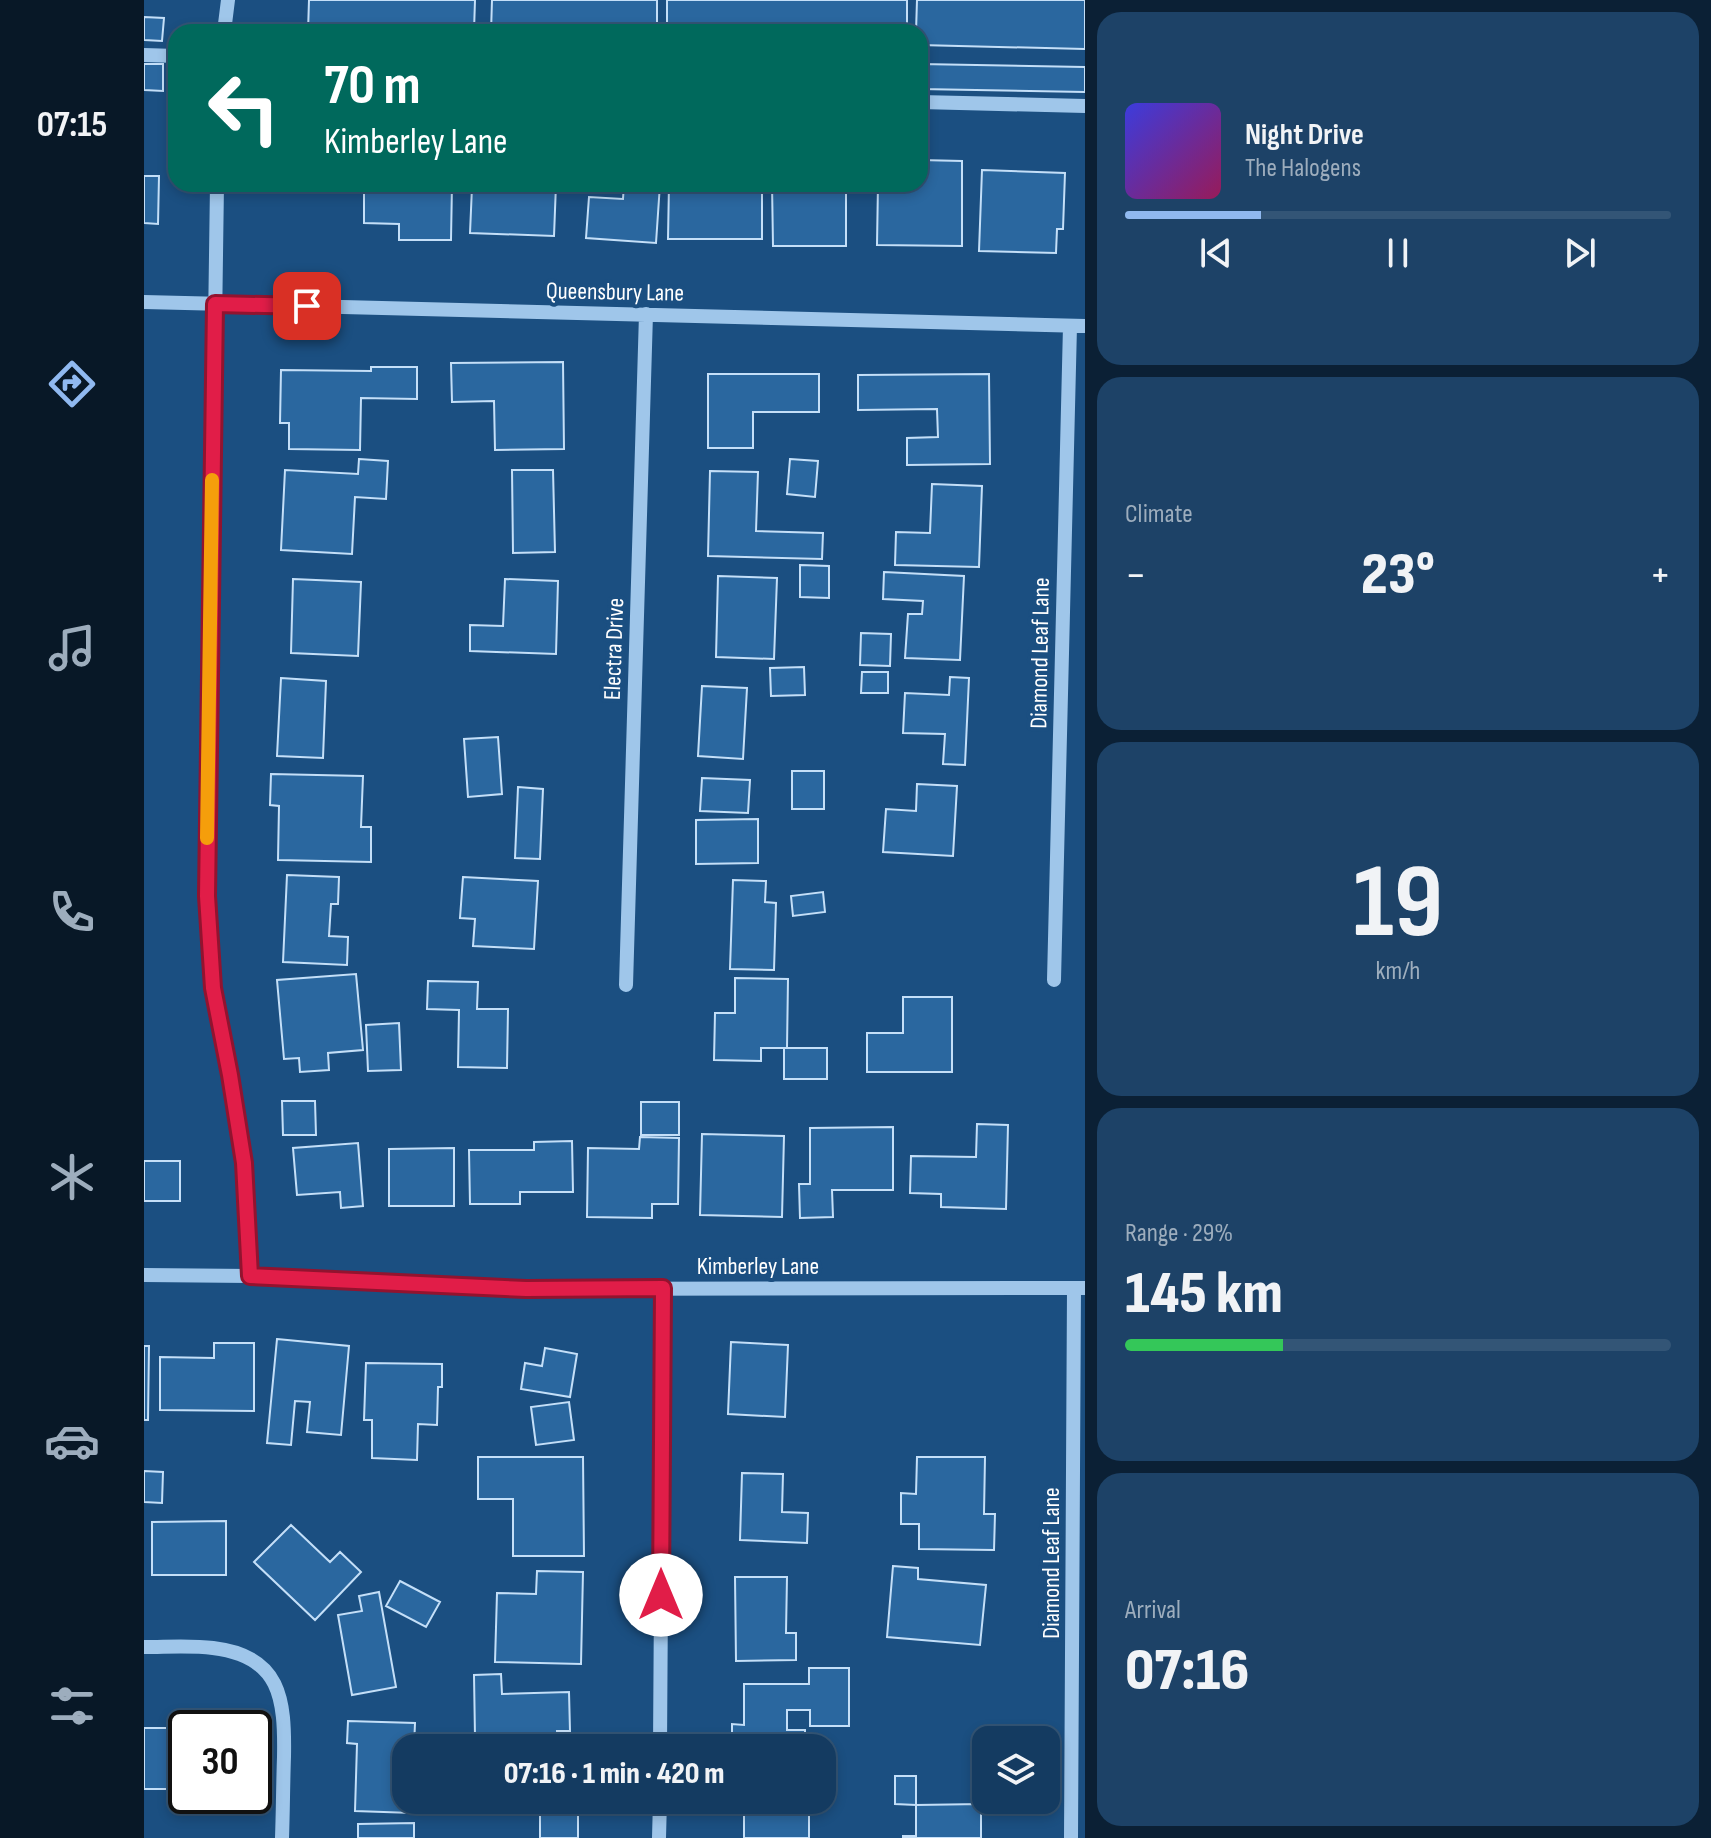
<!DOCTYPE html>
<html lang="en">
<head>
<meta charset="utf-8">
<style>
  :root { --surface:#143b61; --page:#1d4267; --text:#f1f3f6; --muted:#9dadbd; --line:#335576; --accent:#90b9f0 }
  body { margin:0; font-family:"Sofia Sans Condensed",sans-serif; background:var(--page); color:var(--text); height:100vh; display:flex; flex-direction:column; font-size:30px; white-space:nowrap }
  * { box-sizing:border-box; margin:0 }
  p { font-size:26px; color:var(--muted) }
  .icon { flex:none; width:44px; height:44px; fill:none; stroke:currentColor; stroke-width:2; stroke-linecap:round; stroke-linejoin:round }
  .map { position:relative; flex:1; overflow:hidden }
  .panel { display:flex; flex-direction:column; gap:12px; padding:12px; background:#0b2035; width:626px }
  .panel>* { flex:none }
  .banner { position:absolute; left:24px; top:24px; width:760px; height:168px; border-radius:24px; box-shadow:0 4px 12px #0003,0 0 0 2px var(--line); background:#00695c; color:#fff; overflow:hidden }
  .controls { position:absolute; left:828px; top:1726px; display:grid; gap:16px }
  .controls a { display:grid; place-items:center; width:88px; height:88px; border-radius:16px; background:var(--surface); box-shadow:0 4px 12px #0003,0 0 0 2px var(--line); font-size:40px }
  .speed { position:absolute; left:24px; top:1710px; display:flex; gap:16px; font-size:40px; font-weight:700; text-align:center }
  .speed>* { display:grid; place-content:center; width:104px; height:104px; border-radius:50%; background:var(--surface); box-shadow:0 4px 12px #0003,0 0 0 2px var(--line); line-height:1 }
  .speed .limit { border:4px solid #111; border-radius:12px; background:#fff; color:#111 }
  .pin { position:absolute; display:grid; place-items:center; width:68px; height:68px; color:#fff; margin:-34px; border-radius:16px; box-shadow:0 4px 12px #0006 }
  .me { position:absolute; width:88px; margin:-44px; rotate:0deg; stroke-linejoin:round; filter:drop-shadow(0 0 6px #0008) }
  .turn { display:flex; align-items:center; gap:28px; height:168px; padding:0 24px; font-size:36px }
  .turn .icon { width:104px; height:104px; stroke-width:2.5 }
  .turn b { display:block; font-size:56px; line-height:68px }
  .big { font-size:60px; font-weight:800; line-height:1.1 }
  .panel .card { flex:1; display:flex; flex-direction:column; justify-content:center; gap:12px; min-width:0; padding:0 28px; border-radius:24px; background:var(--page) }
  .panel .dial { align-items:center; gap:0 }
  .dial b { font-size:104px; line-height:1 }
  .song { display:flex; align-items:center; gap:24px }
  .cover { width:96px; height:96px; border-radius:12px; background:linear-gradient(135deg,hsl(240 70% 55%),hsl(330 70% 35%)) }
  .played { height:8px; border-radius:4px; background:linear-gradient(90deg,var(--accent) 25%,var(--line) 25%) }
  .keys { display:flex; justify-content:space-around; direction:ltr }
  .heat { display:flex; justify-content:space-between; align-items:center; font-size:44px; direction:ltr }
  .charge { height:12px; border-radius:6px; background:linear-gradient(90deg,#34c759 29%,var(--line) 0) }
  .trip { position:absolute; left:248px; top:1734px; width:444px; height:80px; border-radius:24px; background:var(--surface); box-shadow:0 4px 12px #0003,0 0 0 2px var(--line); font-weight:800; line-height:80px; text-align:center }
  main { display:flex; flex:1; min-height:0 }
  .tabs { display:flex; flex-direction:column; width:144px; justify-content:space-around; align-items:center; background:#081827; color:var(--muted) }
  .tabs .icon { width:56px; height:56px }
  .tabs .current { color:var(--accent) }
  .tabs b { font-size:36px; color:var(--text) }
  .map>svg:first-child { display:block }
</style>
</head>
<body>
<main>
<nav class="tabs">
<b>07:15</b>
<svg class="icon current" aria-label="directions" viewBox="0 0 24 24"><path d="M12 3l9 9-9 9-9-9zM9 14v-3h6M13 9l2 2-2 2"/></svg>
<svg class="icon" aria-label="music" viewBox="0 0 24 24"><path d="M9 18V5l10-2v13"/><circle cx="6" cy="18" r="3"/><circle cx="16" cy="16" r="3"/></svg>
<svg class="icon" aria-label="phone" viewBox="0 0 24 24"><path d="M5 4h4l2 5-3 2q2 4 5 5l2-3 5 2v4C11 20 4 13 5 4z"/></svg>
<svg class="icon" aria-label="climate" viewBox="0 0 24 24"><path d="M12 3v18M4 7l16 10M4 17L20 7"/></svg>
<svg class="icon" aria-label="car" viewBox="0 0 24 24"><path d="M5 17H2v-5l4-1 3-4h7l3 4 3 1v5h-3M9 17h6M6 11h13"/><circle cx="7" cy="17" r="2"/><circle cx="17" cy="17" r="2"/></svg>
<svg class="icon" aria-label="filters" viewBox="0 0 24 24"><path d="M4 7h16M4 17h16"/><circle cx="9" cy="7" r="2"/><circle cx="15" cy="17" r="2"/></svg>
</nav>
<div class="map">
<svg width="941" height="1838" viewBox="0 0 941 1838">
  <rect width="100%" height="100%" fill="#1b4f81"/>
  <!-- building -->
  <path fill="#2a679f" stroke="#c4dff8" stroke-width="2" d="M165,0H331L330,31L240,28V32H164Z
    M348,0H513V32H347Z
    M523,0H763V32H523Z
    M773,0H941V49L776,45V32H772Z
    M0,17L20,18L18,41L0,40Z
    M0,64H19V91L0,90Z
    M776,64L941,67V92L776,89Z
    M776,160L818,161V246L733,245L734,184H776Z
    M838,170L921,173L919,229H913L912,253L835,251Z
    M0,176H15L14,224L0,223Z
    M220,184H308L307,240H255V224L220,223Z
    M377,184H412L410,236L326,233L328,187L377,188Z
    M480,184H516L512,243L442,238L445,197L479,199Z
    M525,184H618V239H524Z
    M628,184H702V246H629Z
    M419,362L420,449L351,450L350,401L308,402L307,363Z
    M227,367H273V399L217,398L216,450L145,449V423H136L137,370L227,371Z
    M564,374H675V412H609V448H564Z
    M845,374L846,464L763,465V438L794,437L793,409L714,410V375Z
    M215,459L244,461L242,499L211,497L208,554L137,550L141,470L214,474Z
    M646,459L674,461L671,497L643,494Z
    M368,470H409L411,552L369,553Z
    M566,471L614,472L612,531L679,533L678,559L564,556Z
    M788,484L838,486L835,567L751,565L752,532L786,533Z
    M656,565L685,566V598L656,597Z
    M740,572L820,576L816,660L761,658L764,614H778L779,601L739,599Z
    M574,576L633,578L630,659L572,657Z
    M149,579L217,582L214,656L147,653Z
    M361,579L414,581L412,654L326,651V625L359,626Z
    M717,633L747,634L746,666L716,665Z
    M660,667L661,695L627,696L626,668Z
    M718,672H744V693H717Z
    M806,677L825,678L821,765L799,764L801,734L759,733L761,693L805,695Z
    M137,678L182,681L179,758L133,756Z
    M558,686L603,688L599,759L554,756Z
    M354,737L358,794L324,797L320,739Z
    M648,771H680V809H648Z
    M127,774L219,776L217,827H227V862L134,860L135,806L126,805Z
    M558,778L606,780L604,813L556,811Z
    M773,784L813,786L809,856L739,852L742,809L772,811Z
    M374,787L399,789L396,859L371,858Z
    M614,819V863L552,864V820Z
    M143,875L195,877L194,904H187L185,936L204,937L203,965L139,962Z
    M319,877L394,881L390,949L329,946L331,919L316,918Z
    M589,880L622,881L621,902L632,903L630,970L586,969Z
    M679,892L681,912L649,916L647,896Z
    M212,974L219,1050L184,1053L185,1070L156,1072L155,1058L140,1059L133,980Z
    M591,978L644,979L643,1048H617V1061L570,1060L571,1013H591Z
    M284,981L334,982L333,1009H364L363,1068L314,1067L315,1010L283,1009Z
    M759,997H808V1072H723V1033H759Z
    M255,1023L257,1070L224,1071L222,1025Z
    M640,1048H683V1079H640Z
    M138,1101H171L172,1135H139Z
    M497,1102H535V1135H497Z
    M833,1124L864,1125L862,1209L797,1207V1194L766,1193L767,1156L832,1157Z
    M749,1127V1190H688L689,1217L656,1218L655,1184H666V1128Z
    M558,1134L640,1136L638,1217L556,1215Z
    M496,1137L535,1138L534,1204H508V1218L443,1217L444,1148L495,1149Z
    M428,1141L429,1192H376V1204H326L325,1150H390V1142Z
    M214,1143L219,1206L197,1208L196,1192L153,1195L149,1148Z
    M310,1148V1206H245V1149Z
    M0,1161H36V1201H0Z
    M133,1339L205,1346L197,1435L163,1432L166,1402L151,1401L147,1445L123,1443Z
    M587,1342L644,1345L641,1417L584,1414Z
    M70,1343H110V1411L16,1410V1357L70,1358Z
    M0,1346H5L4,1420H0Z
    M401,1348L433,1354L426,1397L377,1389L381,1363L398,1366Z
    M222,1363L298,1364V1387H294L293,1425L274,1424L273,1460L228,1458V1420H220Z
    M425,1402L430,1440L392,1445L387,1407Z
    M334,1457H439L440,1556H369V1499H334Z
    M773,1457H841L840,1514H851L850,1550L775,1549V1524H757V1493L772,1494Z
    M0,1471L19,1472L18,1503L0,1502Z
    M598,1473L639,1474L638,1512L664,1513L663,1543L596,1540Z
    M82,1521V1575H8V1522Z
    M147,1525L186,1562L196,1552L217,1572L171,1620L110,1562Z
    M749,1566L774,1568V1579L842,1585L836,1645L743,1637Z
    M393,1571L439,1572L437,1664L351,1662L353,1593L392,1594Z
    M591,1577H643L642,1633H652V1660L592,1661Z
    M256,1581L296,1602L282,1627L242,1606Z
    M235,1592L252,1687L208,1695L194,1615L218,1611L215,1596Z
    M665,1668H705V1726H666V1710H643V1730H661V1748H588V1724L600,1725V1684H665Z
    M357,1674L358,1694L425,1692L426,1731H413L414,1748H376V1736L331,1737L330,1675Z
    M204,1721L271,1723L270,1748H262V1800H268V1813L211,1811L213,1744L203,1743Z
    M0,1728H56H42V1789H0Z
    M751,1776H772V1805L751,1804Z
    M53,1796H85V1804H53Z
    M600,1800H677V1804H665V1838H600Z
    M396,1804H434V1838H396Z
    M837,1804V1838H759V1836H772V1805Z
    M270,1823V1838H214V1824Z"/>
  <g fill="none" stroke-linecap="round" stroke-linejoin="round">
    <!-- minor -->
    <path stroke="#9fc6ea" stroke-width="14" d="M80,32L84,0
      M0,55L32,56
      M776,102L941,106
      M73,184L63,896L69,988L86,1075L100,1163L106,1276
      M0,302L941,326
      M910,980L926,326
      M482,985L502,314
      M0,1275L106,1276L382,1289L941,1288
      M0,1647C22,1647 47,1645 69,1648C137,1656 141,1699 140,1757C139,1784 139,1811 138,1838
      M516,1748L519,1288
      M515,1838L516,1800
      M927,1838L930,1288"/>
  </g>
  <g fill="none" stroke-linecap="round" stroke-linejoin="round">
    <defs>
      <path id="route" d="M163,306L71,304L63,896L69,988L86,1075L100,1163L106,1276L382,1289L519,1288L517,1595"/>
    </defs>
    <!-- route casing -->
    <use href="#route" stroke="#92132f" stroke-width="20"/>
    <!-- route -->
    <use href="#route" stroke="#e11d48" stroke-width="14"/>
    <!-- slow -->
    <path stroke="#f59e0b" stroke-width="14" d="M63,838L68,480"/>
  </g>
  <g text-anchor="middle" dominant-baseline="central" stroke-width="8" stroke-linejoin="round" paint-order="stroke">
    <!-- street labels -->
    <g font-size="24" fill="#fff" stroke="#1b4f81">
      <text transform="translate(471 292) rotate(1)">Queensbury Lane</text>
      <text transform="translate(470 649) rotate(-88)">Electra Drive</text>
      <text transform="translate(896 653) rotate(-89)">Diamond Leaf Lane</text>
      <text x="614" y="1266">Kimberley Lane</text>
      <text transform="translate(907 1563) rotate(-90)">Diamond Leaf Lane</text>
    </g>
  </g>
</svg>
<div class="controls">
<a><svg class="icon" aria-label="layers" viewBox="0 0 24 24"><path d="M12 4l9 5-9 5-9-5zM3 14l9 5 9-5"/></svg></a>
</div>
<div class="speed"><div class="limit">30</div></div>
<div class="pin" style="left:163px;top:306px;background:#d93025"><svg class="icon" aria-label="arrive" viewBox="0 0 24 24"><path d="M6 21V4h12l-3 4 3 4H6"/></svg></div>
<svg class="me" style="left:517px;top:1595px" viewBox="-20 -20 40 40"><circle r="19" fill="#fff"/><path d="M0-13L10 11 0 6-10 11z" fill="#e11d48"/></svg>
<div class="trip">07:16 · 1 min · 420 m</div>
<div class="banner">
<div class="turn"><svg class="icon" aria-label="left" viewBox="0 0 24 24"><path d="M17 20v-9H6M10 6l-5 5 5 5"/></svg><div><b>70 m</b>Kimberley Lane</div></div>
</div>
</div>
<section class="panel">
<div class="card">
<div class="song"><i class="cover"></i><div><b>Night Drive</b><p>The Halogens</p></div></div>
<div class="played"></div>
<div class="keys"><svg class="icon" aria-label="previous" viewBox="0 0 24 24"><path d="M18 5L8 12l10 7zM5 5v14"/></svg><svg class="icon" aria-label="pause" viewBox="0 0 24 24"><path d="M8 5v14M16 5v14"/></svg><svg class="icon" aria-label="next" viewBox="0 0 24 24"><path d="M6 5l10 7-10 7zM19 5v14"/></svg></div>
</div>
<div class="card"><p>Climate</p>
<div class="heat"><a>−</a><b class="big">23°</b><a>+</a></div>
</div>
<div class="card dial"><b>19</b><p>km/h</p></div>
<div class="card"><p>Range · 29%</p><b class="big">145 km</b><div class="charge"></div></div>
<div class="card"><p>Arrival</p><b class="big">07:16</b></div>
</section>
</main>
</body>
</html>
